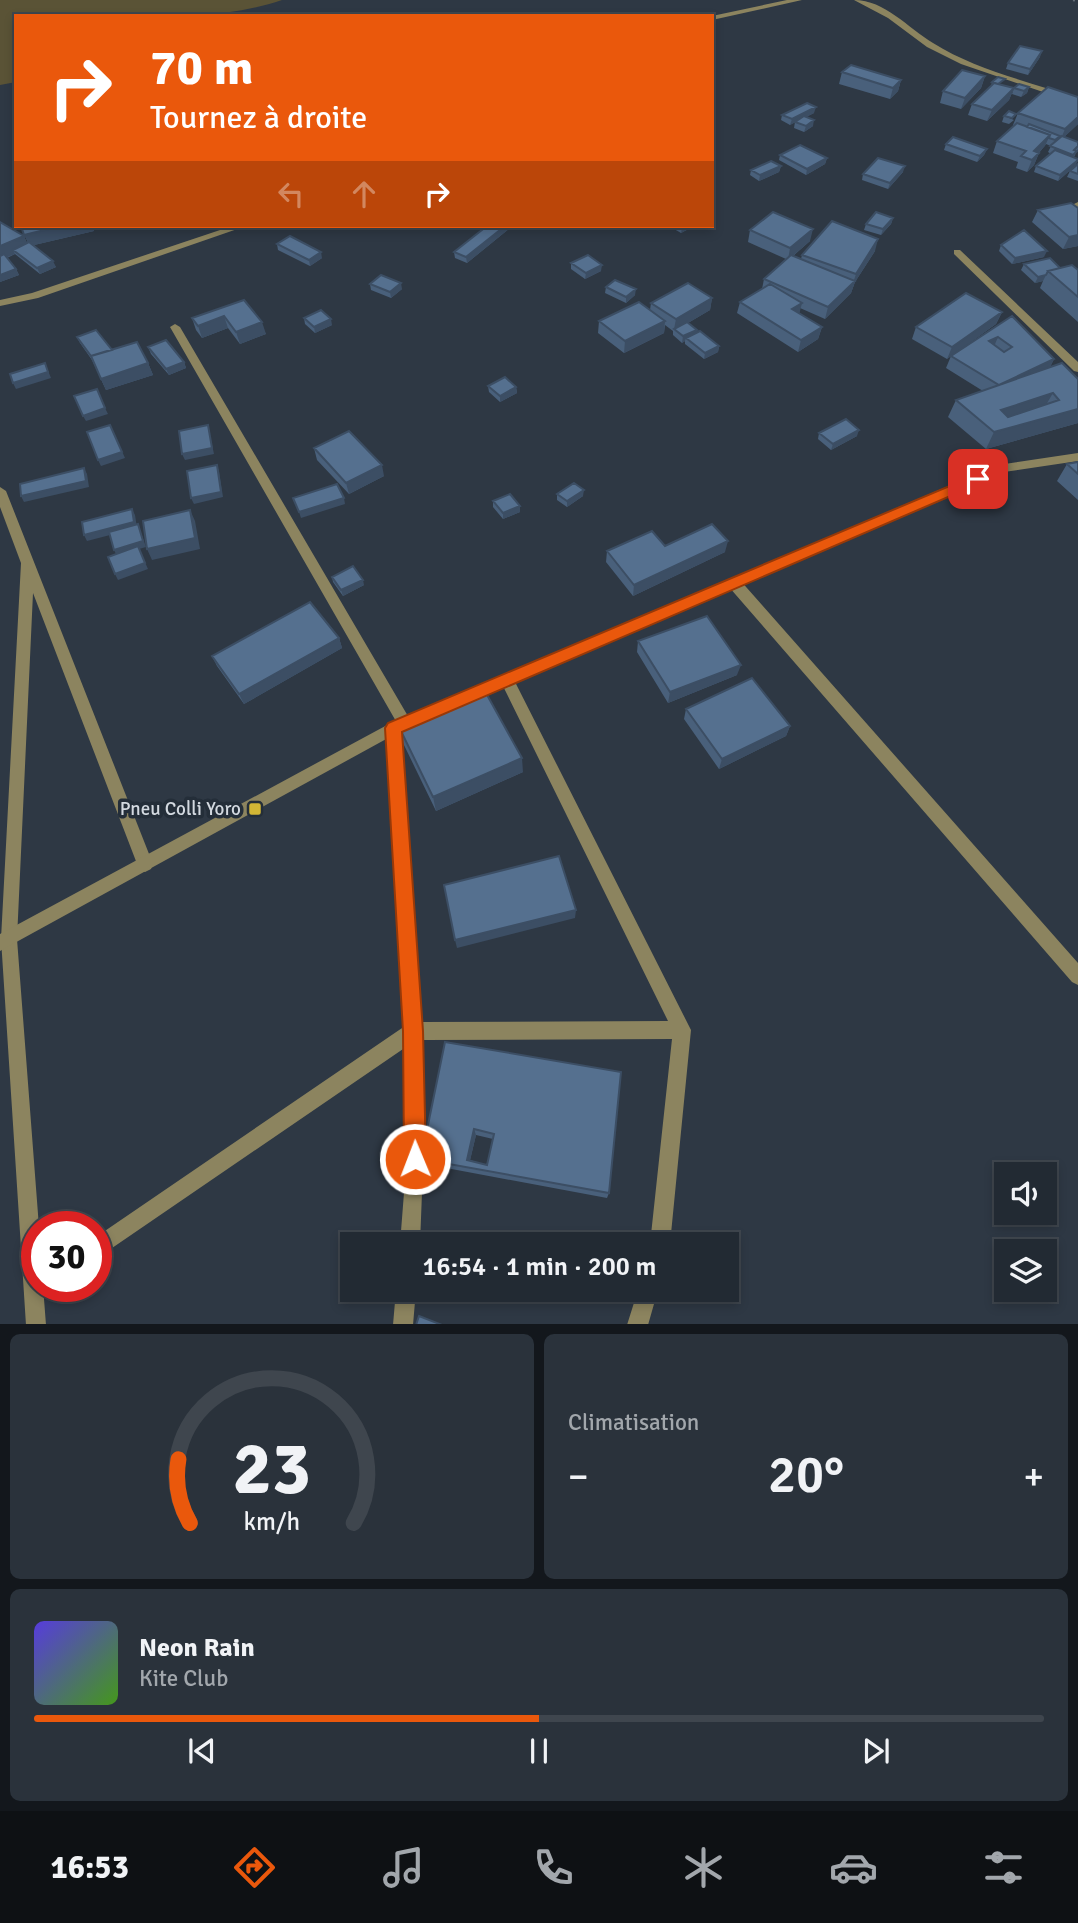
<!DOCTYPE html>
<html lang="fr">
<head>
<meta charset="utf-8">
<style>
  :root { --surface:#222a33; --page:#2a323b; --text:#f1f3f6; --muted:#a2a7ac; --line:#3f464e; --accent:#ea580c }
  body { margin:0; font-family:Signika,sans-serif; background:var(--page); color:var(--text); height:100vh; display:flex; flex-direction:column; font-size:26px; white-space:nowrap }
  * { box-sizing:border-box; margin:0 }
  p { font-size:23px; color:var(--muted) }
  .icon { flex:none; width:38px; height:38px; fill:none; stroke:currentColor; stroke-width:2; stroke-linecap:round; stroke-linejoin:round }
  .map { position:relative; height:1324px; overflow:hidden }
  .details { display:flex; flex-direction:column; gap:10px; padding:10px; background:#13171c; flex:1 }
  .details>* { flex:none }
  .guide { position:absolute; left:14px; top:14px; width:700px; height:214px; border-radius:0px; box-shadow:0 4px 10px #0003,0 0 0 2px var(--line); background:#ea580c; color:#fff; overflow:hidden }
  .controls { position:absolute; left:994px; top:1162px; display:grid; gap:14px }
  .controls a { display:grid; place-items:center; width:63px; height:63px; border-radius:0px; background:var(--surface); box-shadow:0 4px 10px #0003,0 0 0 2px var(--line); font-size:35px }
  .speed { position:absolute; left:21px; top:1211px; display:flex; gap:14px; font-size:35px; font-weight:700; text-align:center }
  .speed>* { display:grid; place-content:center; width:91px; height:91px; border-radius:50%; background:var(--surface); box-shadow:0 4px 10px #0003,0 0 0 2px var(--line); line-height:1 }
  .speed .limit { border:10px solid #d22; background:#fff; color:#111 }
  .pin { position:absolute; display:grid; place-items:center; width:60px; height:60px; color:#fff; margin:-30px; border-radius:14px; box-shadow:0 4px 10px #0006 }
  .me { position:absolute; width:77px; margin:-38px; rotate:359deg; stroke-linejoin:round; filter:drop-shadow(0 0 5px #0008) }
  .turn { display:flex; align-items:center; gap:24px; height:147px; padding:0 21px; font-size:32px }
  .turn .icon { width:91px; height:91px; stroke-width:2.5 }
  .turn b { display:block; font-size:49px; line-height:60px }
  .lanes { display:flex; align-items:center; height:66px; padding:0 21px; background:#0003; justify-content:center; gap:35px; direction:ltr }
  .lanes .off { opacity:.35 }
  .big { font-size:52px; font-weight:600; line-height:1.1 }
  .details .tile { flex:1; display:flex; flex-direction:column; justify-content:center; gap:10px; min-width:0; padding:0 24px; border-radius:10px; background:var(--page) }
  .details .dial { align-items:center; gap:0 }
  .dial svg { height:182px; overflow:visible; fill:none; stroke:var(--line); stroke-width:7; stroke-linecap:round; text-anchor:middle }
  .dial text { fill:var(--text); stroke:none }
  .song { display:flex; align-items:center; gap:21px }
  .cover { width:84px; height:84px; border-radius:10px; background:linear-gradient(135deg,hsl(250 70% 55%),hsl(100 70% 35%)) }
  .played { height:7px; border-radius:4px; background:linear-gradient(90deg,var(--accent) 50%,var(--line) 50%) }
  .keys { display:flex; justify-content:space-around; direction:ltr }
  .heat { display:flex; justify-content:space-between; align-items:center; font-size:38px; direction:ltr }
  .details .tiles { flex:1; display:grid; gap:10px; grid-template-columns:1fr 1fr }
  .tile:last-child { grid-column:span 2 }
  .trip { position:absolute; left:340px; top:1232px; width:399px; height:70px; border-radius:0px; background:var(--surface); box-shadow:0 4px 10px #0003,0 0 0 2px var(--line); font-weight:600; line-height:70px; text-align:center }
  .dock { display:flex; height:112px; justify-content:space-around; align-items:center; background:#0e1114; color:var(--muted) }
  .dock .icon { width:49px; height:49px }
  .dock .current { color:var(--accent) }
  .dock b { font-size:32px; color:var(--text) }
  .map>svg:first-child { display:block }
</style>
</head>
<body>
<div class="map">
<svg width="1078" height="1325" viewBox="0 0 1078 1325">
  <rect width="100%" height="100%" fill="#2e3844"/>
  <!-- green -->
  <path fill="#5a5336" d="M0,0H282C205,26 98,16 16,16V82L0,85Z"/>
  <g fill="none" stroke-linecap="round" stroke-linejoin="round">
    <!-- path -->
    <path stroke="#656e78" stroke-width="2.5" stroke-dasharray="2 3.5" stroke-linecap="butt" d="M1073,0L1078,1"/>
    <!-- minor -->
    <path fill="#8c845f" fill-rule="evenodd" d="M787,0H802L712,20V16Z
      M854,0C885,0 908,28 933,43C976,70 1030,82 1078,98V104L961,64L927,47L888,18Z
      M1078,202V209L1072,205Z
      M232,226H246L38,298L0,306V300L32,293Z
      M954,250H960L1078,362V372L1074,371L954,254Z
      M175,324L180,327L412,723L410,727L401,728L422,1022L668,1021L500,680L502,676H512L691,1030L670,1244H650L672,1039L423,1040L425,1115L420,1244H400L405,1180L406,1047L96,1259V1237L405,1026L387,728L389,724L397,723L170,327Z
      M0,487L6,491L153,864L151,869L145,872L139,869L33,593L17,939L39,1227H37V1286H43L46,1325H26L1,939L21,563L0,507Z
      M734,578L739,579L1078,963V985L1072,982L729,587L727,583L729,579Z
      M396,1290H416L413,1325H393Z
      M638,1290H658L648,1325H627Z"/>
    <!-- tertiary -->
    <path fill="#8c845f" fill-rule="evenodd" d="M1078,453V461L1004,472L399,732L0,951V934L389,724L998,465Z"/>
  </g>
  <!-- wall -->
  <path fill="#49607b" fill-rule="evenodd" d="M1040,57L1028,75L1006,69L1008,63Z
    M842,72L901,80L898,91L890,99L839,84Z
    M985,76L981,88L961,109L940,103L943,91Z
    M992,82L1014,88L1009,100L987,121L968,115L972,104L991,86Z
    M1029,87L1027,93L1021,97L1012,94L1014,88Z
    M1078,97V124L1064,137L1078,142V149L1074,157L1076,165L1058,181L1034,172L1036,166L1051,154L1048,152L1051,146L1046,144L1039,153L1034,165L1027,172L1016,168L1018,162L993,153L997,141L1015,125H1013L1018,113Z
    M814,113L806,117L813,126L804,132L794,128L795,122L790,125L781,120L782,115Z
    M1004,116L1014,120L1009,124L1002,122Z
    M946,144L987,149L984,155L977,162L944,150Z
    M780,155L827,158L825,164L806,175L779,160Z
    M1078,164V181L1067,177L1070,171Z
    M781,166L779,172L759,181L750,175L751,170Z
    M903,172L888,189L862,180L863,174Z
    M1078,208V246L1063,249L1032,222L1038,210Z
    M893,218L891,224L881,235L864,230L866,224Z
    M0,222L24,236L27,243H28L21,226H92L94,231L34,245L56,267L40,274L15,254L7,258L16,269L19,275L0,282Z
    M487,226H510V228L467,263L455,258L454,252Z
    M669,226H694L681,233Z
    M750,230L810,241L793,256L801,259L802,255L875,251L855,282L851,293L825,319L800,308L799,313L822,327L818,339L798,352L737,313L740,302L762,289L764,279L786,259L748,242Z
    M277,244L322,258L310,266L278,250Z
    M1001,245L1044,257L1012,264L999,251Z
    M571,263L601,271L585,279L571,269Z
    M1024,264L1078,270V322L1040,288L1043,281L1035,283L1021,270Z
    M370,284L402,289L391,298L371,290Z
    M606,287L635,295L626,303L605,293Z
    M712,298L710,310L688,323L696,333L719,346L718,352L704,359L685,344V341L682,343L673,335V331L665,325L664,333L624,353L598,333L599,321L650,310L651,303Z
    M244,300L266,334L240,344L228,328L202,338L196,330L192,318Z
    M1002,312L996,324L954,354L1012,316L1054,359L1050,367L1078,423L986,449L948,417L956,400L983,391L946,368L951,356L947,359L912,339L916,327Z
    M304,318L332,325L315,333L305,324Z
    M77,337L148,363L153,375L106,390L92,360L80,343Z
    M148,347L184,362L186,368L169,375L151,354Z
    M488,386L516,387L517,393L500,402L489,392Z
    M819,433L857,436L831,450L818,439Z
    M314,448L384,476L349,494L317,460Z
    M1078,462V500L1057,481L1067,464Z
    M557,494L583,496L567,507L557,500Z
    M493,501L520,512L503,519L493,507Z
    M665,546L725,552L633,596L606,562L607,551Z
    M332,577L364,585L343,596L333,582Z
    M339,638L342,648L244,704L217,666L212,656Z
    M638,641L737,675L668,703L637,652Z
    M686,709L790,726L786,736L719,769L684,719Z
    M400,729L523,772L436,811L403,743Z
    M445,1042L609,1193L607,1198L425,1164L421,1159ZM476,1135L493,1139L487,1165L470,1160Z"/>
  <!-- shaded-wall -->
  <path fill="#3c4e64" d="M1042,51L1040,57L1028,75L1030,69Z
    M985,76L981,88L961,109L965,98Z
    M901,80L898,91L890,99L893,88Z
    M1029,87L1027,93L1021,97L1024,91Z
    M1014,88L1009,100L987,121L992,110Z
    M816,107L814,113L790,125L792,119Z
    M1078,117V124L1060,141L1065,129Z
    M814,120L813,126L804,132L806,126Z
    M1050,135L1045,146L1032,160L1034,151Z
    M987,149L984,155L977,162L980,156Z
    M1039,153L1034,165L1027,172L1032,160Z
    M827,158L825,164L806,175L807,169Z
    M1078,160L1076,165L1058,181L1060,175Z
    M781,166L779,172L759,181L760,175Z
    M905,166L903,172L888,189L890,183Z
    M893,218L891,224L881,235L883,229Z
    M61,226H92L94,231L30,246L24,235Z
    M505,226H510V228L467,263L466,257Z
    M684,226H694L681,233L682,227Z
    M813,229L810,241L788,260L790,248Z
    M1078,235V246L1063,249L1069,237Z
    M24,236L29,248L13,250L15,254L0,260V246Z
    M878,239L875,251L855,282L851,293L825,319L828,307L853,283L856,274Z
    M1047,251L1044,257L1012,264L1015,258Z
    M321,252L322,258L310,266L309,260Z
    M53,261L56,267L40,274L37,268Z
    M602,265L601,271L585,279L586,273Z
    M16,269L19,275L0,282V275Z
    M1046,275L1043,281L1035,283L1038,277Z
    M401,283L402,289L391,298L390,292Z
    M636,289L635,295L626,303V297Z
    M712,298L710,310L676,330L674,329L676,319Z
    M802,303L799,315L792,309Z
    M1002,312L996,324L947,359L952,347Z
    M224,316L228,328L202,338L198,326Z
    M331,319L332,325L315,333L314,327Z
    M665,321L664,333L624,353L625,341Z
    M262,322L266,334L240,344L236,332Z
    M822,327L818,339L798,352L801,340Z
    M697,330L696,336L686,338L685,341L682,343L683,336Z
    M998,337L993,349L989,341Z
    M719,346L718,352L704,359L705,353Z
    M1054,359L1048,371L1000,385Z
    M184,362L186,368L169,375L166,369Z
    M45,363L51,378L16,389L13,383Z
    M148,363L153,375L106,390L101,379Z
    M516,387L517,393L500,402V396Z
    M1053,393L1043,410L993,427L1001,410Z
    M105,408L108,414L86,421L83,416Z
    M1078,409V423L986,449L994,432Z
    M208,425L214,454L185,460L182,454Z
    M859,430L857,436L831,450L833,444Z
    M113,431L125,458L101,466L98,460Z
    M217,465L219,471L223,497L194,504L191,498Z
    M382,465L384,476L349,494L346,483Z
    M84,468L87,474L89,487L24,502L21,496Z
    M584,490L583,496L567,507V501Z
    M344,498L345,504L301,518L299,512Z
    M520,506V512L503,519V513Z
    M132,509L135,515L137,528L87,541L84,535Z
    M190,510L195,521L200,549L152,560L147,549Z
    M138,524L146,547L139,549L148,569L118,580L115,574L117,556L114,550Z
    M728,541L725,552L633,596L634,585Z
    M363,580L364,585L343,596L341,590Z
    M339,638L342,648L244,704L239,694Z
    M741,665L737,675L668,703L670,692Z
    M790,726L786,736L719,769L722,759Z
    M522,758L523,772L436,811L433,797Z
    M576,910L575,918L457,948L455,940Z
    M474,1129L476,1135L469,1165L467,1160Z"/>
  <!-- building -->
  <path fill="#55708f" stroke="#3c4e64" stroke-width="2" fill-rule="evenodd" d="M1020,46L1042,51L1030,69L1008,63Z
    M851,65L901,80L893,88L842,72Z
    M962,70L985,76L965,98L943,91Z
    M998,77L1005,79L998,84L992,82Z
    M994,83L1014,88L992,110L972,104Z
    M1019,84L1029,87L1024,91L1014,88Z
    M1048,87L1078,97V117L1065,129L1018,113Z
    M807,103L816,107L792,119L782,115Z
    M1009,111L1016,114L1012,118L1004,116Z
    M804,116L814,120L806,126L795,122Z
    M1017,123L1050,135L1034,151L1039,153L1032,160L1021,156L1026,151L997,141Z
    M1029,124L1060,136L1055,140L1049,138L1050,135L1027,127Z
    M1062,136L1078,142V146L1074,150L1077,151L1073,155L1050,146Z
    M953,137L987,149L980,156L946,144Z
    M800,145L827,158L807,169L780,155Z
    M1055,150L1078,159V160L1060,175L1036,166Z
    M878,158L905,166L890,183L863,174Z
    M771,161L781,166L760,175L751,170Z
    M1078,164V174L1070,171Z
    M1071,203L1078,208V235L1069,237L1038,210Z
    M773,212L813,229L790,248L750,230Z
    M876,212L893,218L883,229L866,224Z
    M832,221L878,239L856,274L802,255Z
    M0,222L24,236L0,246Z
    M21,226H61L24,235Z
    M487,226H505L466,257L454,252Z
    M1024,230L1047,251L1015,258L1001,245Z
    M290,236L321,252L309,260L277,244Z
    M29,242L53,261L37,268L13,250Z
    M4,254L16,269L0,275V256Z
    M588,255L602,265L586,273L571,263Z
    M791,255L855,281L828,307L764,279Z
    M1050,258L1060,268L1048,271L1046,275L1038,277L1024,264Z
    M1072,265L1078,270V297L1048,271Z
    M381,275L401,283L390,292L370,284Z
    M615,280L636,289L626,297L606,287Z
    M688,283L712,298L676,319L651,303Z
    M770,284L802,303L792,309L822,327L801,340L740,302Z
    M966,293L1002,312L952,347L916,327Z
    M244,300L262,322L236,332L224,316L198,326L192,318Z
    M639,302L665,321L625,341L599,321Z
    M321,310L331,319L314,327L304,318Z
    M1012,316L1054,359L999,385L951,356ZM998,337L1012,347L1004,352L989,341Z
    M687,322L697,330L683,336L674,329Z
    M96,330L112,350L91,356L77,337Z
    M700,331L719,346L705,353L686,338Z
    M166,340L184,362L166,369L148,347Z
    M137,342L148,363L101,379L91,356Z
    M45,363L48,372L13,383L10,374Z
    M1062,363L1078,379V409L994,432L956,400ZM1053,393L1059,400L1008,417L1001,410Z
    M505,377L516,387L500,396L488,386Z
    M97,389L105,408L83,416L74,396Z
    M846,419L859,430L833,444L819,433Z
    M110,425L122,452L98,460L87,432Z
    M208,425L212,448L182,454L179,431Z
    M349,431L382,465L346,483L314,448Z
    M1078,462V474L1067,464Z
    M217,465L221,492L191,498L187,471Z
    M84,468L86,481L21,496L20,484Z
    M574,483L584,490L567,501L557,494Z
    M337,484L344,498L299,512L293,498Z
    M510,494L520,506L503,513L493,501Z
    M132,509L134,522L84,535L82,522Z
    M190,510L195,538L147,549L143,521Z
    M138,524L143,541L114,550L109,532Z
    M712,524L728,541L634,585L607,551L652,531L665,546Z
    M138,546L145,563L115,574L108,557Z
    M353,566L363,580L341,590L332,577Z
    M310,602L339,638L239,694L212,656Z
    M707,616L741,665L670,692L638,641Z
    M752,678L790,726L722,759L686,709Z
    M486,693L522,758L433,797L400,729Z
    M559,856L576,910L455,940L444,885Z
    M445,1042L621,1072L609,1193L421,1159ZM474,1129L494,1134L487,1165L467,1160Z
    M419,1316L442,1325H416Z"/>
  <!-- route -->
  <path fill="#ea580c" stroke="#983908" stroke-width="2" d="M978,474L983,475V482L402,732L423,1031L426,1159L423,1167L415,1170L407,1167L404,1159L403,1031L385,728L388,723Z"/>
  <!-- markers -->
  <rect fill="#d2b635" stroke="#242e39" stroke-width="2.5" x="248" y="802" width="14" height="14" rx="3.5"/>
  <g text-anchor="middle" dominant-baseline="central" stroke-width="7" stroke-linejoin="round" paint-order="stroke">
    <!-- poi labels -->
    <g font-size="19" fill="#d3d9e0" stroke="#242e39" text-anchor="end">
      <text x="241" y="809">Pneu Colli Yoro</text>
    </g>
  </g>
</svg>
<div class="controls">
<a><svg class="icon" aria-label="sound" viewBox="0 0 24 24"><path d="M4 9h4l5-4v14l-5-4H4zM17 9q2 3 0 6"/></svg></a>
<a><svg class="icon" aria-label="layers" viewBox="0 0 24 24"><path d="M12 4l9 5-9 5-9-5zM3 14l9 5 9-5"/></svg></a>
</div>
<div class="speed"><div class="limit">30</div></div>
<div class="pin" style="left:978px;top:479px;background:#d93025"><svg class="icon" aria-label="arrive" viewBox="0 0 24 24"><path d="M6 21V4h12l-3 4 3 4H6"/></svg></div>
<svg class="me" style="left:415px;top:1159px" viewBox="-20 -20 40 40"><circle r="17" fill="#ea580c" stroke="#fff" stroke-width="3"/><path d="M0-11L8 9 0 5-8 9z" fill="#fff"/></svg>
<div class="trip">16:54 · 1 min · 200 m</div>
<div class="guide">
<div class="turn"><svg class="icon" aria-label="right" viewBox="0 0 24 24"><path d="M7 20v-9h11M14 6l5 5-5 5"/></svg><div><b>70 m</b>Tournez à droite</div></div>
<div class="lanes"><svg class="icon off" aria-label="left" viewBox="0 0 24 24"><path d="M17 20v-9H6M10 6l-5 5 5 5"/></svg><svg class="icon off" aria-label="ahead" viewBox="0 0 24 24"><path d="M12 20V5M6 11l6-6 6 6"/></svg><svg class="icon" aria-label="right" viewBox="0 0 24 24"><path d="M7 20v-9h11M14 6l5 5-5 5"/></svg></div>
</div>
</div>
<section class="details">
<div class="tiles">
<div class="tile dial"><svg viewBox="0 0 100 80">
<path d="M14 69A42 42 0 1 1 86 69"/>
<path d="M14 69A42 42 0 0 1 9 41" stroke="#ea580c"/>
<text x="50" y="56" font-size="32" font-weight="700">23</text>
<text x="50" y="72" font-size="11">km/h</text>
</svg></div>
<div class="tile"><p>Climatisation</p>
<div class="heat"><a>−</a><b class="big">20°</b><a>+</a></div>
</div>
<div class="tile">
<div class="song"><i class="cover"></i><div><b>Neon Rain</b><p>Kite Club</p></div></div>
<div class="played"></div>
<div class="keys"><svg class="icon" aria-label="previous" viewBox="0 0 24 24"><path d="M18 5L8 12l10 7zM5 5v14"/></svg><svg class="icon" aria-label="pause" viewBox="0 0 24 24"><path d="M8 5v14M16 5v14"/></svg><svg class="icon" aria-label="next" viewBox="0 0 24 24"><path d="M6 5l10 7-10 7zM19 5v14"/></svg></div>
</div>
</div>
</section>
<nav class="dock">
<b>16:53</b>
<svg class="icon current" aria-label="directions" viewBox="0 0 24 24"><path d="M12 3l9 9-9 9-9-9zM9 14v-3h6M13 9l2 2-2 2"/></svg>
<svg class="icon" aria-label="music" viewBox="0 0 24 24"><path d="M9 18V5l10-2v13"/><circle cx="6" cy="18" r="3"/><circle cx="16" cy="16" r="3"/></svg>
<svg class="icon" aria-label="phone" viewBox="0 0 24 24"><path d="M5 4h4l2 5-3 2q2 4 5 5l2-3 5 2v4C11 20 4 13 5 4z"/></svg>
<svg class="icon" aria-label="climate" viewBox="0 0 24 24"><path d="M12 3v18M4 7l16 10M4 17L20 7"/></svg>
<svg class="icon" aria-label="car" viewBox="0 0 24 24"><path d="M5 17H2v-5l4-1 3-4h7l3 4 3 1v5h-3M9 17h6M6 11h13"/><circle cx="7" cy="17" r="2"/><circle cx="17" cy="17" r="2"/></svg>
<svg class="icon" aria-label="filters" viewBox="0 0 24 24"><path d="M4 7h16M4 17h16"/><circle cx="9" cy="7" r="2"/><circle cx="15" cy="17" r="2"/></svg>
</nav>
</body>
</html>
